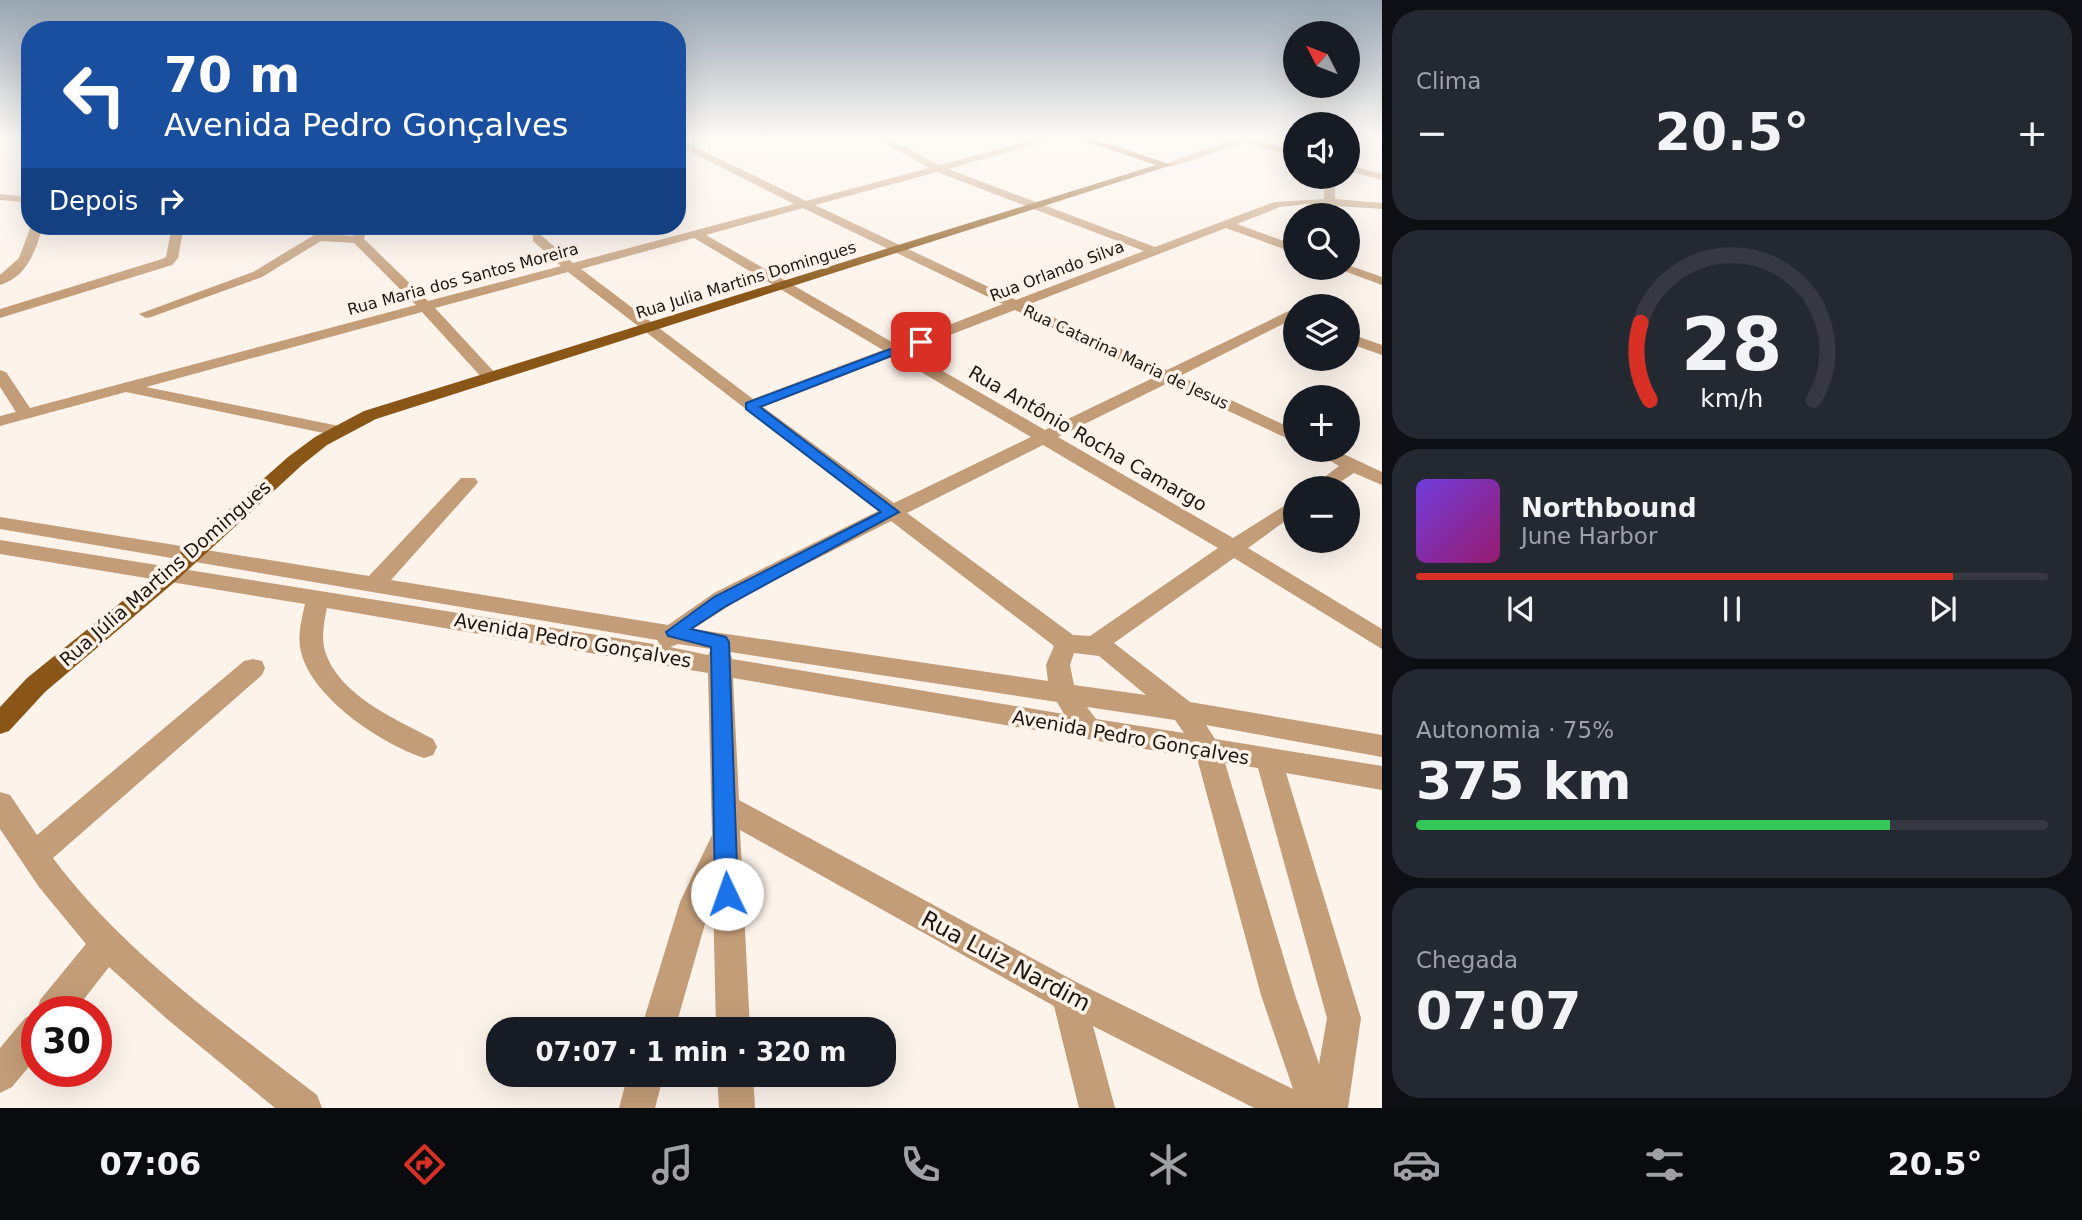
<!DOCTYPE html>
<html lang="pt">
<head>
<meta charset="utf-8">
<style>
  :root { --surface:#171b24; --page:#242831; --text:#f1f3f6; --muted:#9ea1a6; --line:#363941; --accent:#d93025 }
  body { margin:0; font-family:"DejaVu Sans",sans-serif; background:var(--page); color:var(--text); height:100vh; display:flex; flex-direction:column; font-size:26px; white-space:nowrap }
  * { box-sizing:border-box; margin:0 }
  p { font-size:23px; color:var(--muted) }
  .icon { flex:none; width:38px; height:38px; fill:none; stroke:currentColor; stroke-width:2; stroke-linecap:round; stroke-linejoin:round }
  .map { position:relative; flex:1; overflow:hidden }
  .side { display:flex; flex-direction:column; gap:10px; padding:10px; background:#0d0f14; width:700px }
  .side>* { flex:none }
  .top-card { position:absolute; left:21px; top:21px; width:665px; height:214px; border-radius:28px; box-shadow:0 7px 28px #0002; background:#1a4fa0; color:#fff; overflow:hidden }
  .needle { width:46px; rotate:312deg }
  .controls { position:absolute; left:1283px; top:21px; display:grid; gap:14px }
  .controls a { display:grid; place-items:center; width:77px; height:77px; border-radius:50%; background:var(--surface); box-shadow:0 7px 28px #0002; font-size:35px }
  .speed { position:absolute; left:21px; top:996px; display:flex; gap:14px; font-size:35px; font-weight:700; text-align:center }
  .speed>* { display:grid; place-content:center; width:91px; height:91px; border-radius:50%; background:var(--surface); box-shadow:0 7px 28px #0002; line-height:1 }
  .speed .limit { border:10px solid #d22; background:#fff; color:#111 }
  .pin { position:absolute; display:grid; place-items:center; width:60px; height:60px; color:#fff; margin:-30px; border-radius:14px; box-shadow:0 4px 10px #0006 }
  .me { position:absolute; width:77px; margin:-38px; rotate:357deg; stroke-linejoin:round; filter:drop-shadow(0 0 5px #0008) }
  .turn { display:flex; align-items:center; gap:24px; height:147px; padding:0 28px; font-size:32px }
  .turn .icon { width:91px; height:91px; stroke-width:2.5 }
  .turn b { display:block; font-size:49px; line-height:60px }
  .then { display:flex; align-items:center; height:66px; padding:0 28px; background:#0003; gap:14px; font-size:26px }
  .big { font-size:52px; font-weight:700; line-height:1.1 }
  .side .tile { flex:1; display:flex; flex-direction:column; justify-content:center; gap:10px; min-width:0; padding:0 24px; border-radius:28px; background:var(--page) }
  .side .dial { align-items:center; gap:0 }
  .dial svg { height:182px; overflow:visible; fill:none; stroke:var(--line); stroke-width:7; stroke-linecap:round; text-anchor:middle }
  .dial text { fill:var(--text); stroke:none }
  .song { display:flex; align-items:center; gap:21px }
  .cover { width:84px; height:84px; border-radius:10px; background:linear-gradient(135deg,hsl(260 70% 55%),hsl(320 70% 35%)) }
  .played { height:7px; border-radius:4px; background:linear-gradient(90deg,var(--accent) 85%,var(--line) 85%) }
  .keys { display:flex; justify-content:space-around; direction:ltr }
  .heat { display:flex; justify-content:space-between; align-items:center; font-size:38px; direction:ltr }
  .charge { height:10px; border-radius:5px; background:linear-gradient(90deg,#34c759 75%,var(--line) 0) }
  .trip { position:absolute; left:486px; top:1017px; width:410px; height:70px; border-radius:28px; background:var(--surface); box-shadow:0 7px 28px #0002; font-weight:700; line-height:70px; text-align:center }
  .tabs { display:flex; height:112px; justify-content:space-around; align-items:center; background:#090b0e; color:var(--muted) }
  .tabs .icon { width:49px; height:49px }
  .tabs .on { color:var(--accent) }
  .tabs b { font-size:32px; color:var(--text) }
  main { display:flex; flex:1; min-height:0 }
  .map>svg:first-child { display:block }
</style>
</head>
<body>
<main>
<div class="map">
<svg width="1382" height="1108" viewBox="0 0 1382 1108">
  <rect width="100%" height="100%" fill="#fcf3eb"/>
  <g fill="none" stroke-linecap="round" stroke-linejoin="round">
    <!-- minor -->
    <path fill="#c39d78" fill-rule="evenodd" d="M873,137H886L939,165L1044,137H1061L948,169L1155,247L1274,202L1324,199L1325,177H1335V199L1382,203V209L1306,204L1280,207L1237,224L1295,245V253L1226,228L1027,305L1167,370L1295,308V318L1180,376L1295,430V442L1168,383L1058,437L1233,538L1295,499V514L1248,548L1382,629V649L1234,558L1114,643L1190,702L1382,735V757L1206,725L1215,739L1382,766V790L1286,773L1361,1018L1348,1108H1254L1093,1026L1115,1108H1079L1054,1006L740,830L750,1029H716L713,896L675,1029H641L680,902L712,835L708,673L327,608C324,621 321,638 325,651C339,696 396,719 433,739L437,747L433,755L424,758C380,743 308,696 300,647C298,633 302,618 305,604L0,554V540L660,645L657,640L0,529V517L369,576L461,478H475L478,482L475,486L391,580L668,625L714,593L878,511L568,272L435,308L496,374V380H484L422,312L146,387L344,427L347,431L344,435L338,436L126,392L0,426V416L16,412L0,387V370L6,372L30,408L416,305L354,243L321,241L262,277L151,317L146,318L139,314L253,272L329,226H343L331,234L353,236L356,226H368L364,239L428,301L561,266L533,241V235H541L573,263L794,204L677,145V138L806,201L929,168ZM937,172L1144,251L1016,300L815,205ZM803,208L1003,304L897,345L706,235ZM694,238L883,350L753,399L581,269ZM1015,310L1155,377L1045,430L908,351ZM894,356L1031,437L894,503L763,407ZM1043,445L1218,548L1090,636L1073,635L907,513ZM891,521L1054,646L1046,665L1048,681L693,629L751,592ZM678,644L711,649L708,655L670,647ZM730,652L1057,702L1064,714L732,659ZM1074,653L1099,656L1146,695L1074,685L1070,665ZM733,678L1197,758L1261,995L1293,1089L1080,984L739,800ZM1087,707L1175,720L1184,733L1096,719ZM1225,763L1258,768L1327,1018L1319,1064L1295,995Z
      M1236,137H1260L1255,140L1295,151V157L1245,143L1171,167L1162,165Z
      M1348,165L1382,174V180L1348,171Z
      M0,194L30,197V203L0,200Z
      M31,226H43C36,250 27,277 0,285V275L19,258Z
      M172,226H184L178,258L172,265L0,318V309L162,259L166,257Z
      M1348,265L1382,277V285L1336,268Z
      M1348,333L1382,345V355L1348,343Z
      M1312,450H1335L1382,472V485L1354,473L1331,488H1310L1339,466Z
      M253,659L262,661L265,668L262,675L53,858C124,953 224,1023 317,1095L322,1108H275L167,1019L109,967L74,1012H37V1057L12,1087L0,1093V1048L25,1018L36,1013L40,1000L86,944L39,887L0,829V792L10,795L37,835L244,661Z
      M628,1074H664L655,1108H619Z
      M717,1074H753L755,1108H719Z"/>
    <!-- major -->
    <path fill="#8a5617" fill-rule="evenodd" d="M1072,137H1088L1172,165L376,419L327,445L302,465L177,580L45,692L9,731L0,734V707L27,678L161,570L288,457L315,437L364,411L1156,165Z"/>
  </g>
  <!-- sky -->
  <linearGradient id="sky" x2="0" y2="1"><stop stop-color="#98a5b1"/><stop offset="0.47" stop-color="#fefaf6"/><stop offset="1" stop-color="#fefaf6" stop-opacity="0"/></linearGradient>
  <rect width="1382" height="293" fill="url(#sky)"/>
  <!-- route -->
  <path fill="#1a73e8" stroke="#114b97" stroke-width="2" d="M917,339L927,342L760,407L899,512L726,606L691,629L726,637L729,642L738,894L735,901L727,905L719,901L715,894L711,647L668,636L666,632L714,597L881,512L746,409V403Z"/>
  <g text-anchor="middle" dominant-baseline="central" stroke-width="7" stroke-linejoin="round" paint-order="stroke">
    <!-- far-street labels -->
    <g font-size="16" fill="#1d160f" stroke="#fcf3eb">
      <text transform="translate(1057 271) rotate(-21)">Rua Orlando Silva</text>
      <text transform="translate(463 279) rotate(-15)">Rua Maria dos Santos Moreira</text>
      <text transform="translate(746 280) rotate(-17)">Rua Julia Martins Domingues</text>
      <text transform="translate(1126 357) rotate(25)">Rua Catarina Maria de Jesus</text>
    </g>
    <!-- street labels -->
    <g font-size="19" fill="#1d160f" stroke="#fcf3eb">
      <text transform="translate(1088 438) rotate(30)">Rua Antônio Rocha Camargo</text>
      <text transform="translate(165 573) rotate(-41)">Rua Júlia Martins Domingues</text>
      <text transform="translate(573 640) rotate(10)">Avenida Pedro Gonçalves</text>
      <text transform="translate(1131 737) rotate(10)">Avenida Pedro Gonçalves</text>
    </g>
    <!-- near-street labels -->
    <g font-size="23" fill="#1d160f" stroke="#fcf3eb">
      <text transform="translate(1006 961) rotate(28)">Rua Luiz Nardim</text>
    </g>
  </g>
</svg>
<div class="controls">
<a><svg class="needle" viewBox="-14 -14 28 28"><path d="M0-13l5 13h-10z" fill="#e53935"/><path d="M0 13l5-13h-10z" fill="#9ea1a6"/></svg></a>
<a><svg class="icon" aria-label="sound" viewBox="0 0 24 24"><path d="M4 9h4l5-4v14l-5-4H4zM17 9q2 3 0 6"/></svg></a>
<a><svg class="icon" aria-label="search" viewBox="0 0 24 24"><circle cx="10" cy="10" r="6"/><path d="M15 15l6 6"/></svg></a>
<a><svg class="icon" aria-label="layers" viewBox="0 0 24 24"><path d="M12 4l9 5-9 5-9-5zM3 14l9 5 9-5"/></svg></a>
<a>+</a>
<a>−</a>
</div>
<div class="speed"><div class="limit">30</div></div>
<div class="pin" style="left:921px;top:342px;background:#d93025"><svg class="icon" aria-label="arrive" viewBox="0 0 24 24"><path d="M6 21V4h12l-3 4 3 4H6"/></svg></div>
<svg class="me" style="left:727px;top:894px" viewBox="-20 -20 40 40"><circle r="19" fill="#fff"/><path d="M0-13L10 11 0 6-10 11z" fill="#1a73e8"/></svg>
<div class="trip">07:07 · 1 min · 320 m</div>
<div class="top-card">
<div class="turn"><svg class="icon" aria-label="left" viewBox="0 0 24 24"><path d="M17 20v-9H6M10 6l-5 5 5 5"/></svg><div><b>70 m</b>Avenida Pedro Gonçalves</div></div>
<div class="then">Depois<svg class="icon" aria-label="right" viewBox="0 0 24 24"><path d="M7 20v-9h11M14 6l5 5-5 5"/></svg></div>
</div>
</div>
<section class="side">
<div class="tile"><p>Clima</p>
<div class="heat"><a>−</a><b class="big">20.5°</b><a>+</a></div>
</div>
<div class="tile dial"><svg viewBox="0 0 100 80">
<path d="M14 69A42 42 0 1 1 86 69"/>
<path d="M14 69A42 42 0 0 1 10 35" stroke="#d93025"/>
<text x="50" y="56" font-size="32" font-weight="700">28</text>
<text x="50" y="72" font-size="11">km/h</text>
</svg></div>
<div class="tile">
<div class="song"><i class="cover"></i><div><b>Northbound</b><p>June Harbor</p></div></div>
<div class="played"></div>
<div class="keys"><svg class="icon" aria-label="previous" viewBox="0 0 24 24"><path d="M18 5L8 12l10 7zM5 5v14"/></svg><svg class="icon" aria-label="pause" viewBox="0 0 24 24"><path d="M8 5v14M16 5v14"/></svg><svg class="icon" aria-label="next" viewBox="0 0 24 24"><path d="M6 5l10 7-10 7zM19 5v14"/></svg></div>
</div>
<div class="tile"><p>Autonomia · 75%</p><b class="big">375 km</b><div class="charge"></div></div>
<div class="tile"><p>Chegada</p><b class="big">07:07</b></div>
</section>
</main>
<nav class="tabs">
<b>07:06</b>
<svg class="icon on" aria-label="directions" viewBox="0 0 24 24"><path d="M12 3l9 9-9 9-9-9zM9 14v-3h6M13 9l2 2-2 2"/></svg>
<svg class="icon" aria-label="music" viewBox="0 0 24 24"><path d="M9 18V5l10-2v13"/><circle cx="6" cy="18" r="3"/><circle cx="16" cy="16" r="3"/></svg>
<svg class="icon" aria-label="phone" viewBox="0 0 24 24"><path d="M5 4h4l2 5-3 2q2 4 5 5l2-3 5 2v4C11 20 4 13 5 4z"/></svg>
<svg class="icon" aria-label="climate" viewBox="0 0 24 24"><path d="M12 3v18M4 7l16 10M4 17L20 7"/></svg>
<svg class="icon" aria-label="car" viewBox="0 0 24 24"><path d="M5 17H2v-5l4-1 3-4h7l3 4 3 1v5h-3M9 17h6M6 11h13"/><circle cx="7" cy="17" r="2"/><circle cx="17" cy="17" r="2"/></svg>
<svg class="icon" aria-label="filters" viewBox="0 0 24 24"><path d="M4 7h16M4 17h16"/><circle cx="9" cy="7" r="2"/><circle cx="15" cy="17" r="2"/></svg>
<b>20.5°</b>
</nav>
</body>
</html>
